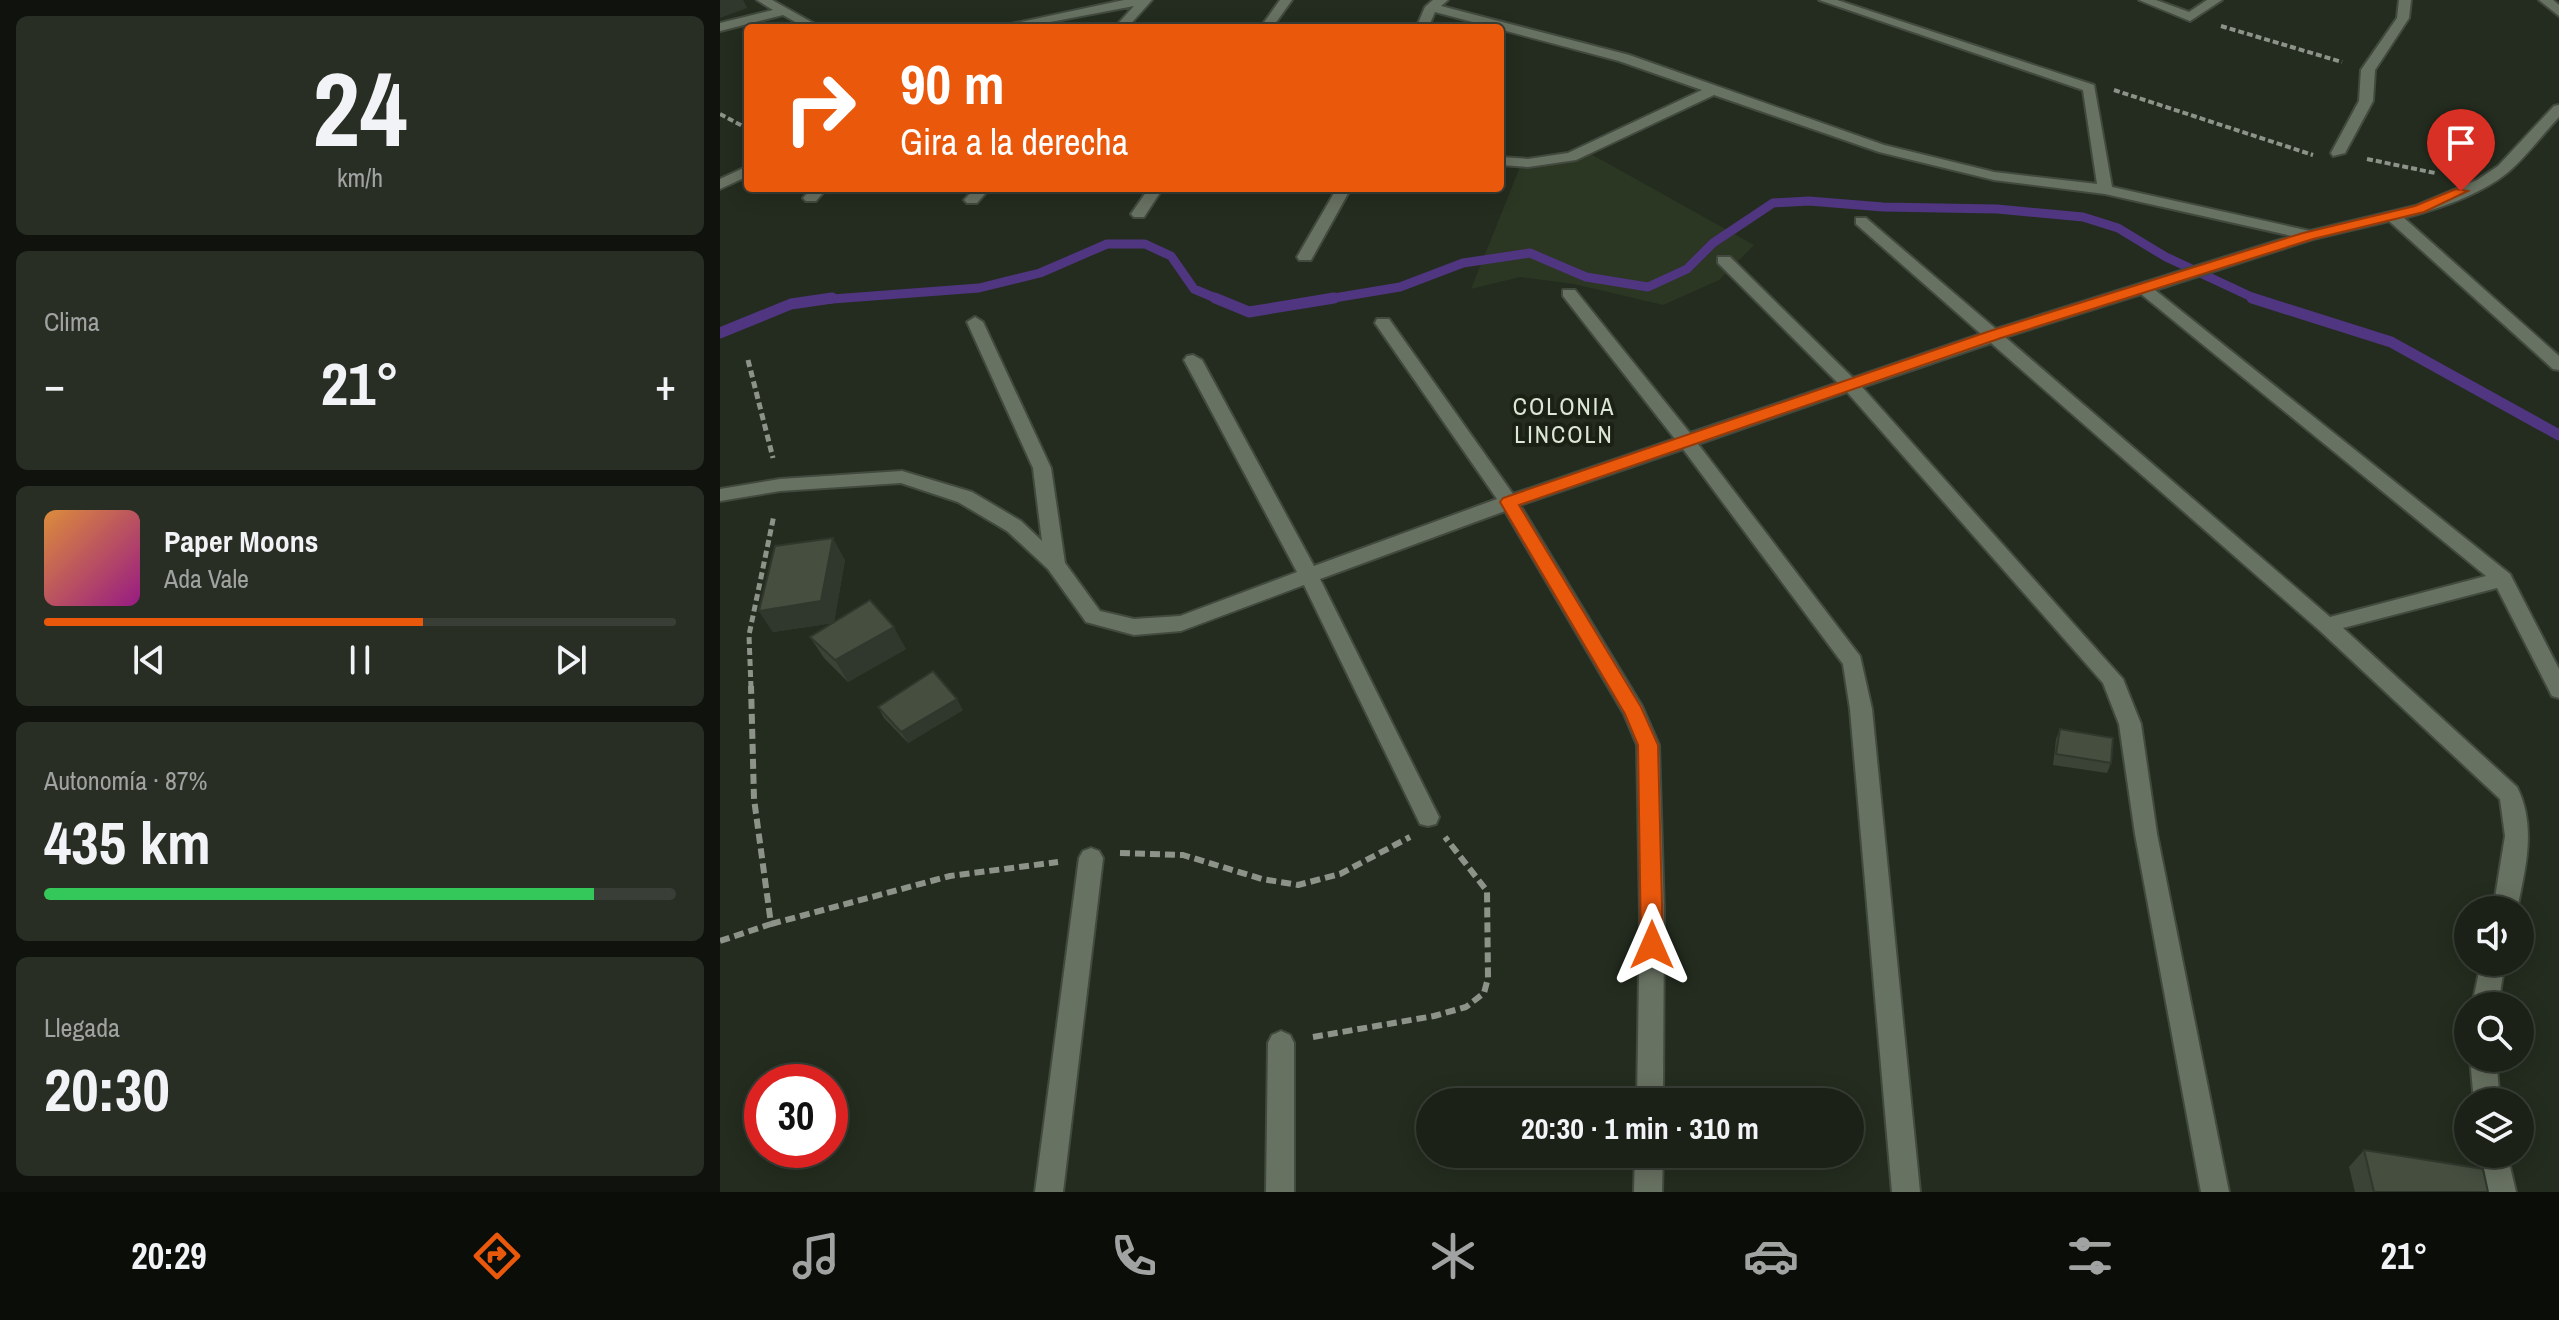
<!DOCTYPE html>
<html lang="es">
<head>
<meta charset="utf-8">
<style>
  :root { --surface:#1b2117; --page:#282e24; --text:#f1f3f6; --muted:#a0a3a1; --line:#393e36; --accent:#ea580c }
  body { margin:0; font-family:"Archivo Narrow",sans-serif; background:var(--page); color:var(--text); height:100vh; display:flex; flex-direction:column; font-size:30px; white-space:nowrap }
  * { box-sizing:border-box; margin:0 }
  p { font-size:26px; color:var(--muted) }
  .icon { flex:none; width:44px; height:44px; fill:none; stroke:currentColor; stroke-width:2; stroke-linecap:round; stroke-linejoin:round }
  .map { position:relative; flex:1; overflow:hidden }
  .drawer { display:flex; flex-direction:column; gap:16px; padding:16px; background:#0f120d; width:720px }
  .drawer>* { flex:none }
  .banner { position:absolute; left:24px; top:24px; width:760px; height:168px; border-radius:8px; box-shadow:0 4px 20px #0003,0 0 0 2px var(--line); background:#ea580c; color:#fff; overflow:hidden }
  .controls { position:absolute; left:1734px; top:896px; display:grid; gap:16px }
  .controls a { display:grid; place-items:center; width:80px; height:80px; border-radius:50%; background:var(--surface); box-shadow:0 4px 20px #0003,0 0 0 2px var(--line); font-size:40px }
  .speed { position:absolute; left:24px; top:1064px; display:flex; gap:16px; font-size:40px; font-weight:700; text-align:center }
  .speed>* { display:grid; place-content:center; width:104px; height:104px; border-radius:50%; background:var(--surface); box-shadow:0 4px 20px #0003,0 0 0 2px var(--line); line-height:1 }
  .speed .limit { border:12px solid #d22; background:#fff; color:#111 }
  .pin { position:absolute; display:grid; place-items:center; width:68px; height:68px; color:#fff; margin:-82px -34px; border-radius:50% 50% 50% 0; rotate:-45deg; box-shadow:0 0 8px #0007 }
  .pin .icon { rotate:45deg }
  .me { position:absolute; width:88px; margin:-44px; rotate:0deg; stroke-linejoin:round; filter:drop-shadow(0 0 6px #0008) }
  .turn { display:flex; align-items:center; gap:28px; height:168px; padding:0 24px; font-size:36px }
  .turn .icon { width:104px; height:104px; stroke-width:2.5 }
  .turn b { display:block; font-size:56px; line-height:68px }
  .big { font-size:60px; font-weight:700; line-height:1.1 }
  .drawer .widget { flex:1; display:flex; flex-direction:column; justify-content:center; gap:12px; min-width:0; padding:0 28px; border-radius:12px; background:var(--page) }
  .drawer .dial { align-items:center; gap:0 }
  .dial b { font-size:104px; line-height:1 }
  .song { display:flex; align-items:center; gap:24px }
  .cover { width:96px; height:96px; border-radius:12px; background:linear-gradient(135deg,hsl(30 70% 55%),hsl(310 70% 35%)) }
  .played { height:8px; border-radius:4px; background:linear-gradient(90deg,var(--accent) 60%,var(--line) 60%) }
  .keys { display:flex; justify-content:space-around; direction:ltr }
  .heat { display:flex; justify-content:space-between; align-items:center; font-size:44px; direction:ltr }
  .charge { height:12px; border-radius:6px; background:linear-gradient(90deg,#34c759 87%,var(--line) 0) }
  .trip { position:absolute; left:696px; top:1088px; width:448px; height:80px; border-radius:40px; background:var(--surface); box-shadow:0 4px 20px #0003,0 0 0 2px var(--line); font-weight:700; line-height:80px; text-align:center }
  .dock { display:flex; height:128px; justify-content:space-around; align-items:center; background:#0b0d09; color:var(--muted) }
  .dock .icon { width:56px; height:56px }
  .dock .current { color:var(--accent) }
  .dock b { font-size:36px; color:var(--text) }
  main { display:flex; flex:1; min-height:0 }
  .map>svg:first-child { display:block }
</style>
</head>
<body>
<main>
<section class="drawer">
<div class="widget dial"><b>24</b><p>km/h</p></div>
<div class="widget"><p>Clima</p>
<div class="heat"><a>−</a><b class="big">21°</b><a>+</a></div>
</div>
<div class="widget">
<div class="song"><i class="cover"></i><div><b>Paper Moons</b><p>Ada Vale</p></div></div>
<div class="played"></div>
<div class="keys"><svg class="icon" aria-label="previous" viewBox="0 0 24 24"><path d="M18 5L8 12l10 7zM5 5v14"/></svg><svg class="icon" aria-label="pause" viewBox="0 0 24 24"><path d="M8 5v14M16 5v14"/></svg><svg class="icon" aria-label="next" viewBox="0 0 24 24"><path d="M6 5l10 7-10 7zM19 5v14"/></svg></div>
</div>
<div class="widget"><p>Autonomía · 87%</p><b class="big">435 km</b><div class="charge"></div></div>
<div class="widget"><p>Llegada</p><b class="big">20:30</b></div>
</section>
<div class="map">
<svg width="1839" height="1192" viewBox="0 0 1839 1192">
  <rect width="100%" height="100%" fill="#242c1f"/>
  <!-- built -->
  <path fill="#2b3623" d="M871,154L1034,245L999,280L943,305L854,284L800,277L751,289L800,167L824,166Z"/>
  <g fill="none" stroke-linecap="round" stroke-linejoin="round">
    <!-- stream-far1 -->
    <path stroke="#503580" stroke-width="9" d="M99,300L259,288L320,273L387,244H425L451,256L474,289L500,300
      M602,300L680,287L743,263L810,253L866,277L928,287L967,269L993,243L1053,203L1089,201L1163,207L1277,209L1363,217L1398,228L1446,257L1538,300"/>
    <!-- stream -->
    <path stroke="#503580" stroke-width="11" d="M495,298L529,312L614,298
      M1532,298L1671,342L1839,435
      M0,333L71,304L112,298"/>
    <defs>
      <path id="minor" d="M37,0H52L102,28H86L63,15L0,31V23L53,10Z
        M404,0H432L407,28H394L414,6L299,28H273Z
        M560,0H572L552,28H540Z
        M713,0H728L721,6L909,55L1164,145L1274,172L1377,184L1363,90L1099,0H1117L1374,85L1392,187L1590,231L1695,206L1757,180L1778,166L1834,106L1839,105V117C1822,135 1806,157 1787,173C1760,195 1718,209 1684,218L1839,356V370L1833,369L1669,221L1593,239L1435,290L1790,574L1839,669V698L1832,696L1777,588L1623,628L1797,787C1817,827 1805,869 1797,910H1773L1785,836L1780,799L1599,630L1271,343L1142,387L1403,679L1421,724L1437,834L1509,1192H1481L1415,834L1399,724L1383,683L1127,392L978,444L1140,656L1152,709L1200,1192H1172L1130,709L1123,664L963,449L800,505L922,706L939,745L944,914L943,1102H917L920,914L917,745L904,714L785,511L600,579L719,817L716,824L708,826L700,824L584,585L461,631L414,635L366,622L328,569L287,531L238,502L181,483L60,491L0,501V489L60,479L182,471L252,492L301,521L322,541L313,468L247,322L255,317L263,322L331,468L345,563L380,611L414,619L460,616L577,572L464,360L467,356L473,355L482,360L594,566L777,499L655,323L657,319H669L793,494L955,439L843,296V290H855L970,433L1118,383L998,263V257H1010L1133,378L1261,334L1136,224V218H1146L1276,329L1572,236L1385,194L1274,180L1159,152L994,95L856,160L808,167L780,165V157L808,159L848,153L982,90L899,61L715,12L708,28H696L705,7ZM1421,294L1766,576L1610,617L1285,337Z
        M1419,0H1436L1469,12L1487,0H1502L1470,21Z
        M1679,0H1691L1689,18L1655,70L1653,101L1625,153L1613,156L1611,153L1639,101L1641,70L1677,18Z
        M1819,0H1833L1839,5V16Z
        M28,166V176L0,189V179Z
        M92,188H107L96,201H86L83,198Z
        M255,188H270L257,203H247L244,200Z
        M429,188H443L424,217H414L411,214Z
        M617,188H631L591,260H579L577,257Z
        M371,848L379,851L383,858L343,1192H315L359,858L363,851Z
        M1761,962H1785L1778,1006H1752Z
        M561,1031L570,1035L574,1043V1192H546L548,1043L552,1035Z
        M1750,1058H1776L1780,1102H1754Z
        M915,1154H943L942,1192H914Z
        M1759,1154H1787L1796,1192H1768Z"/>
    </defs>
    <!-- minor casing -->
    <use href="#minor" stroke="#42493e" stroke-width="4"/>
    <!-- path-far2 -->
    <path stroke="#8d9389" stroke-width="4" stroke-dasharray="6 3" stroke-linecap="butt" d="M1501,26L1622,62
      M1394,90L1593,155
      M0,114L28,129
      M1647,159L1715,173"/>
    <!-- path-far1 -->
    <path stroke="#8d9389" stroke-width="5" stroke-dasharray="7 4" stroke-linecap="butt" d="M28,360L53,458
      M31,688L29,635L54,515"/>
    <!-- path -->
    <path stroke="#8d9389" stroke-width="6" stroke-dasharray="10 5" stroke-linecap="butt" d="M400,853L463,855L542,879L578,885L620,874L690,837
      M51,924L230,876L338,862
      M0,941L51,924L34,799L31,686
      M593,1037L714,1016L746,1007L764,993L768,978L767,891L725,837"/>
    <!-- minor -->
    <use href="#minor" fill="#687262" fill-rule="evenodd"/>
  </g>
  <!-- wall -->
  <path fill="#3b4336" d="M125,560L114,622L186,649L128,682L104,658L90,637L113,623L53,632L39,611Z
    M158,707L243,710L188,743L164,718Z
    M1340,729L1391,763L1387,773L1333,765L1336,739Z
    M1644,1150L1768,1192H1635L1629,1167Z"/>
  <!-- shaded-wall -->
  <path fill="#30372c" d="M0,0H23L27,8L0,18Z
    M113,538L125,560L114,623L53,632L39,611Z
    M174,627L186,649L128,682L115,660Z
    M237,699L243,710L188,743L181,732Z"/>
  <!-- building -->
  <path fill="#454e3f" stroke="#30372c" stroke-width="2" d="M113,538L101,601L39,611L55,546Z
    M150,600L174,627L115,660L90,637Z
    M213,671L237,699L181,732L158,707Z
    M1340,729L1393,738L1391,763L1336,754Z
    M1644,1150L1763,1169L1768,1192H1654Z"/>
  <!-- route -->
  <path fill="#ea580c" stroke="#983908" stroke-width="2" d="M1736,189L1748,191L1704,212L1593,239L1281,338L799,505L921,707L938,745L943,945L940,952L932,955L924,952L921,945L918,745L905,714L780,502L783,498L1270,331L1583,233L1695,206Z"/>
  <g text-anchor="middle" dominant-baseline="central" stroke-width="8" stroke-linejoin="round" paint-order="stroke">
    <!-- neighbourhood labels -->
    <g font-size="24" letter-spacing="2" fill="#dce7d6" stroke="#1b2215">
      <text x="844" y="406">COLONIA<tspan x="844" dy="28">LINCOLN</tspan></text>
    </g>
  </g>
</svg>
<div class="controls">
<a><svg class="icon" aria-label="sound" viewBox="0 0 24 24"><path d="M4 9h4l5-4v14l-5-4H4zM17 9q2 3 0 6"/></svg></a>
<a><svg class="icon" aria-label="search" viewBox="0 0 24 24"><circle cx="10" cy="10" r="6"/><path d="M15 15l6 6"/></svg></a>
<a><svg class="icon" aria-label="layers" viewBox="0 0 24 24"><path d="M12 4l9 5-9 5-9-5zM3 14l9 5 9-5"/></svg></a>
</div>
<div class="speed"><div class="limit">30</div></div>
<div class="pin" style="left:1741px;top:191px;background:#d93025"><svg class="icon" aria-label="arrive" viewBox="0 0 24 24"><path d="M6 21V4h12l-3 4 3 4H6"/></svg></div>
<svg class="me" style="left:932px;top:945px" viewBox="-20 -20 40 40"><path d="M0-17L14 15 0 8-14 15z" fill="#ea580c" stroke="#fff" stroke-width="4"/></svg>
<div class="trip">20:30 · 1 min · 310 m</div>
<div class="banner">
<div class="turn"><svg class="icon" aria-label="right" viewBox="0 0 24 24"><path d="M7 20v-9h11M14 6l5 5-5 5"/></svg><div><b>90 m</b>Gira a la derecha</div></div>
</div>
</div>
</main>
<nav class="dock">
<b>20:29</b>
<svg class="icon current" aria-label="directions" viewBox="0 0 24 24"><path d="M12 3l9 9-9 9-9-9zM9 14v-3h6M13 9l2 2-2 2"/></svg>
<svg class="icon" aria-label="music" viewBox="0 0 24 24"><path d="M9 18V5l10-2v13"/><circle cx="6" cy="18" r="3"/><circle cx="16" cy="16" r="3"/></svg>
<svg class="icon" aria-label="phone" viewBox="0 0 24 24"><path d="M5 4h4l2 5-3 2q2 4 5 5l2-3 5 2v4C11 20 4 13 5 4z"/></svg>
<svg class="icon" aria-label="climate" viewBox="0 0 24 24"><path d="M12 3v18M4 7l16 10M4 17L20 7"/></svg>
<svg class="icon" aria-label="car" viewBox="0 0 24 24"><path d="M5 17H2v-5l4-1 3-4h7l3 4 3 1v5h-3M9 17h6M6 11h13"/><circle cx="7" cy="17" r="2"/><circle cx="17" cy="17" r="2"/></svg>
<svg class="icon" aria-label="filters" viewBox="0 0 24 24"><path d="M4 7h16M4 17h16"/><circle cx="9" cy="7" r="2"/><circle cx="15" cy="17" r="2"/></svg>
<b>21°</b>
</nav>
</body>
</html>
